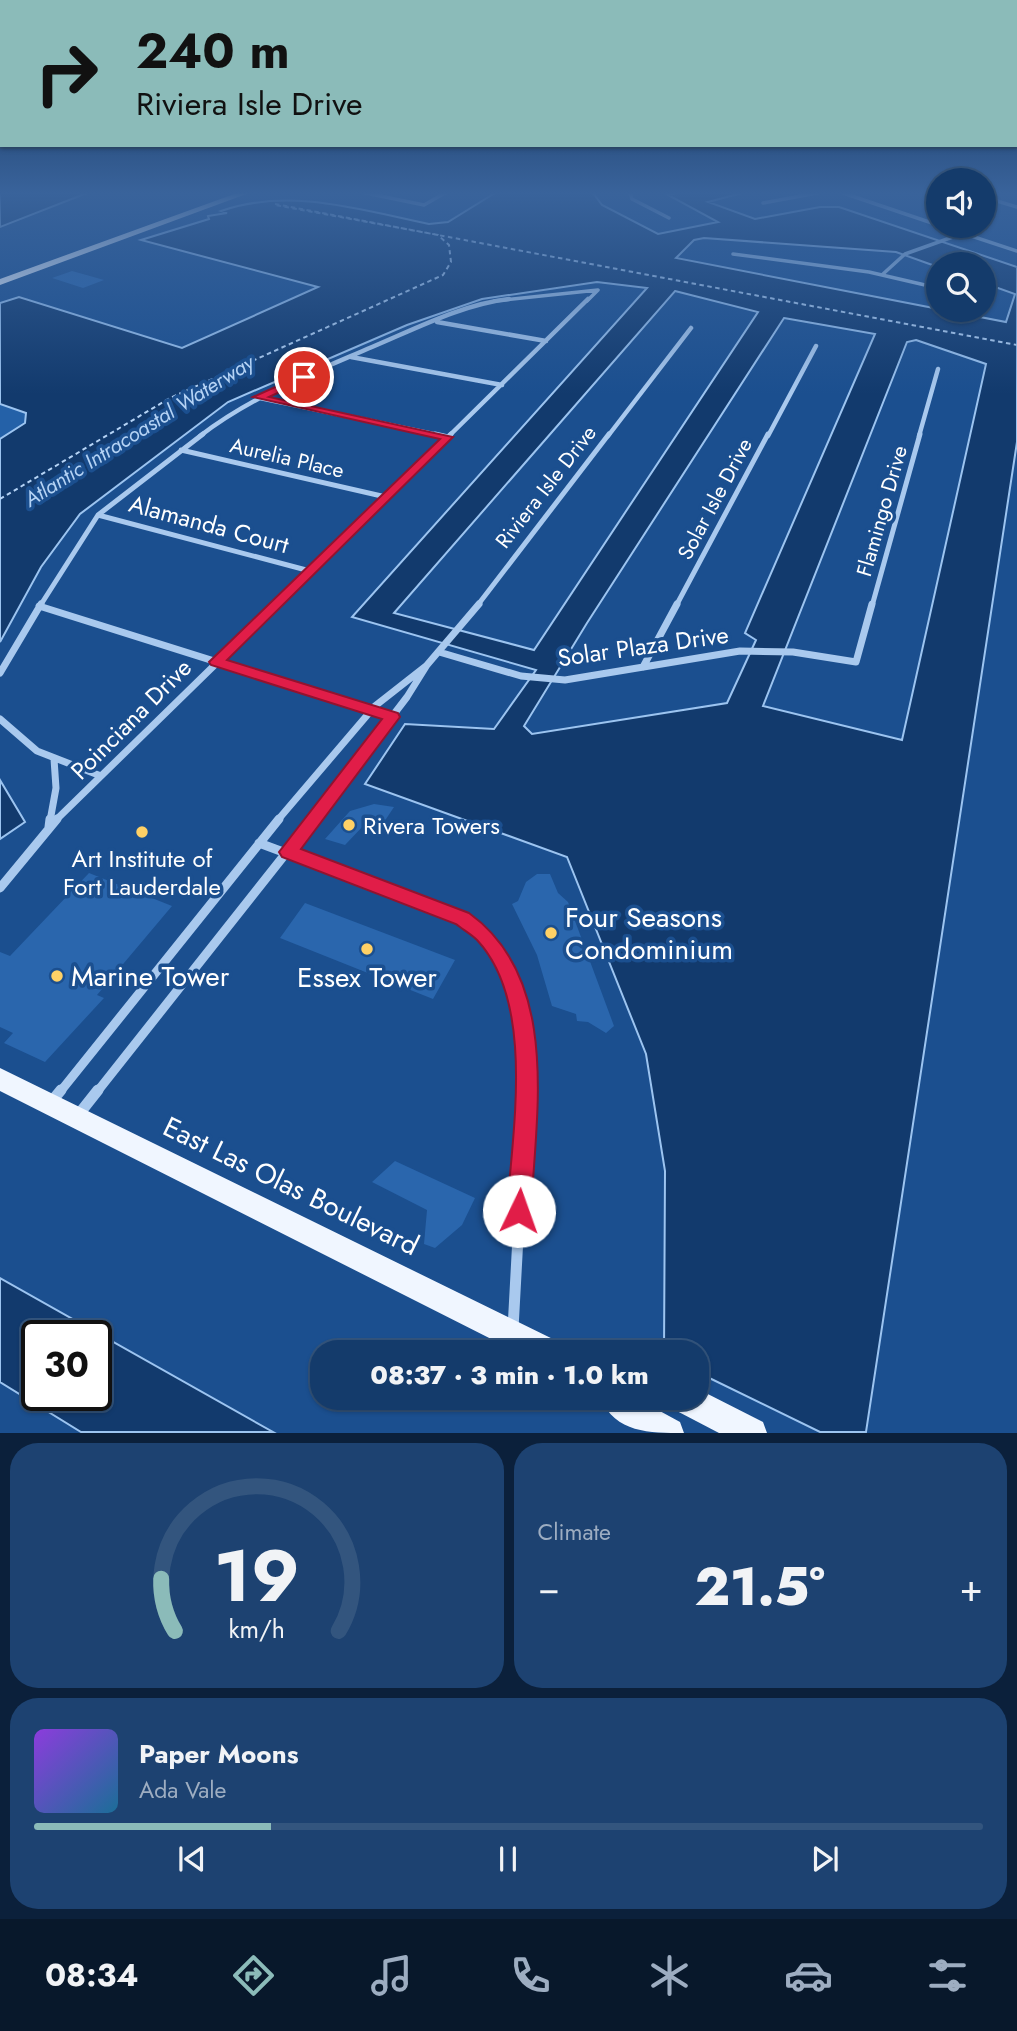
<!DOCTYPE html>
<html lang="en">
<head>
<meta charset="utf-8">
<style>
  :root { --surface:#143b6b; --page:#1d4271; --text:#f1f3f6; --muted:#9dadc1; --line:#33557e; --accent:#8bbbb9 }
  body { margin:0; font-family:Jost,sans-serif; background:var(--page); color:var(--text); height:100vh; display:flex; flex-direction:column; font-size:26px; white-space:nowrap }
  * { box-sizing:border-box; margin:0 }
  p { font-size:23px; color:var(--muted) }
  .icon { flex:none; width:38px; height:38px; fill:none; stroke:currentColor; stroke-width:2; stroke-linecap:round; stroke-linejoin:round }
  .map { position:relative; height:1433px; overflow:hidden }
  .details { display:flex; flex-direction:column; gap:10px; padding:10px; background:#0b203b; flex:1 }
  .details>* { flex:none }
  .guide { position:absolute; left:0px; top:0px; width:1018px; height:147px; box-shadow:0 2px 5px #0004,0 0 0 2px var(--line); background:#8bbbb9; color:#111; overflow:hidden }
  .controls { position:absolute; left:926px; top:168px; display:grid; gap:14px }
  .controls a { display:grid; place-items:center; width:70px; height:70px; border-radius:50%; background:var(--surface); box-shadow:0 2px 5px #0004,0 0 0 2px var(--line); font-size:35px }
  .speed { position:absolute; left:21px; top:1320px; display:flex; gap:14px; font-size:35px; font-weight:700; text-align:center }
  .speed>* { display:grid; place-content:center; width:91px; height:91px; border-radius:50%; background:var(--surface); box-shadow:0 2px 5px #0004,0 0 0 2px var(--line); line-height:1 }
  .speed .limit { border:4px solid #111; border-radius:10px; background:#fff; color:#111 }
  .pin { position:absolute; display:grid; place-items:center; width:60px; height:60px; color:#fff; margin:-30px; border:4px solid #fff; border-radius:50%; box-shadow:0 2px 7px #0007 }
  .me { position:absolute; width:77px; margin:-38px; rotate:3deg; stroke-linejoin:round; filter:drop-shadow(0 0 5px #0008) }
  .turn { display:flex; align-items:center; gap:24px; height:147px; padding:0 21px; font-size:32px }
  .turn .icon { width:91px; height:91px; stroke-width:2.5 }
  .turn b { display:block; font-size:49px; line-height:60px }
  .big { font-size:52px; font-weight:800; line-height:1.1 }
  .details .tile { flex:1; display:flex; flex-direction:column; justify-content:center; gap:10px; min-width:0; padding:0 24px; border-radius:28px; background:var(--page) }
  .details .dial { align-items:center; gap:0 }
  .dial svg { height:182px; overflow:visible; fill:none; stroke:var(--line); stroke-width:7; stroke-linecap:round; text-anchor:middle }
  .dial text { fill:var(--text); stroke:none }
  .song { display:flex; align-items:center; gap:21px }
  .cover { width:84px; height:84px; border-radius:10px; background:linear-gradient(135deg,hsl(270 70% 55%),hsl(200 70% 35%)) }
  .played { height:7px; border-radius:4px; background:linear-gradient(90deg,var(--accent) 25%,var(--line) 25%) }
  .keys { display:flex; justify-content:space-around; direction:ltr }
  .heat { display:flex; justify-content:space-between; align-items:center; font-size:38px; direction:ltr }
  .details .tiles { flex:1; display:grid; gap:10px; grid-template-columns:1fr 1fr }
  .tile:last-child { grid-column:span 2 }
  .trip { position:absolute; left:310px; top:1340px; width:399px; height:70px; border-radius:28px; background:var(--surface); box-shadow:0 2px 5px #0004,0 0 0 2px var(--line); font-weight:800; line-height:70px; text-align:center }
  .dock { display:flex; height:112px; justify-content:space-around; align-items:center; background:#08182b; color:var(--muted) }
  .dock .icon { width:49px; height:49px }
  .dock .selected { color:var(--accent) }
  .dock b { font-size:32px; color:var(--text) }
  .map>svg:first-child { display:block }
</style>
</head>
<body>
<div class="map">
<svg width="1017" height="1433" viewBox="0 0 1017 1433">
  <rect width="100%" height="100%" fill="#1b4f8f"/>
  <!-- green -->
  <path fill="#2461a8" d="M0,404L26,413V423L0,439Z"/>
  <!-- water -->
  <path fill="#123a6d" stroke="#9cc4f0" stroke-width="2" fill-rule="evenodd" d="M0,193H87L0,227Z
    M495,193H593L602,205L658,234L718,222L668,195L677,193H742L708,202L755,219L820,207H839L1017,267V442L866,1432H820L697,1372L696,1353H664L665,1171L646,1054L567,857L365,784L405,724L494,729L536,670L352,617L647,288L597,282L482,299L407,325L228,402L80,514L41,567L0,642V439L25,423L26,413L0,404V303L19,297L182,348L318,287L141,240L209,219L208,216L227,213L221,211C289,187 361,210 429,224L448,222ZM704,238L896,252L938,267V264H984V283L1015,294L1006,322L676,258L694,240ZM675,291L758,312L534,650L394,613ZM784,318L875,334L745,633L756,640L727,703L532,734L524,726L587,623ZM916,340L986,364L902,740L763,706L907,342Z
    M0,780L25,822L0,839Z
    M0,1278L273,1432H81L0,1382ZM96,1335V1395H37V1335Z"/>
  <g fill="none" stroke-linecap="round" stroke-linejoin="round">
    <!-- ferry -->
    <path stroke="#b5d3f5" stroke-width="2" stroke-dasharray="4.5 3.5" stroke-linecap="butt" d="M275,204L1017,345
      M0,499L170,398L443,275L451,262L449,245L438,235L275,205"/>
  </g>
  <!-- building -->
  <path fill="#2a66ad" d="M72,271L90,276L104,280L83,288L52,278Z
    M374,804L394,807L380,828L366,823L345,845L325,839L350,811Z
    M89,873L172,906L97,995L104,998L45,1062L4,1043L13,1033L0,1027V952L10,956Z
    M537,874H550L558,893L568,902L614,1026L606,1033L588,1022L577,1021L576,1014L552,1006L537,955L512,904L518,901L526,882Z
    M305,903L455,960L433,999L280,938Z
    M395,1161L475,1198L462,1225L435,1248L424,1244L427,1210L372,1182Z"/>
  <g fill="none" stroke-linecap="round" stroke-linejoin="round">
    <!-- street-far5 -->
    <path stroke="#a9c9ee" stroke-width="3.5" d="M366,193L424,205L445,193
      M630,193L632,199L669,218
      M843,193L938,225
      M984,197L1017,207
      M763,203L817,193
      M941,226L1017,251
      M733,254L869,272L938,288
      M883,274L905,254L964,233
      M494,301L598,290
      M587,301L598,290"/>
    <!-- street-far4 -->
    <path stroke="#a9c9ee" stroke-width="4.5" d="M437,322L546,341
      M351,357L502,385
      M260,398L443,436
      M200,436C252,396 312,373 372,347C415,329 463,304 509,299
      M449,436L588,299
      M608,436L691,328
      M768,436L816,346
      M919,436L938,369"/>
    <!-- street-far3 -->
    <path stroke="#a9c9ee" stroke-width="5" d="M435,434L448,437
      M181,450L386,497
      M98,515L310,571
      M40,606L98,515L203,434
      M275,606L451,434
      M477,606L609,434
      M676,606L768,434
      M872,606L920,434"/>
    <!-- street-far2 -->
    <path stroke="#a9c9ee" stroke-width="7" d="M39,606L392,717
      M439,652L521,676L565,680L740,651L793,652L856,662L872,604
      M643,667L677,604
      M0,673L41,604
      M0,719L37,751L101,776
      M50,821L56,788L54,759
      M55,821L277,604
      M277,821L375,706L426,666
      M312,821L407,697L427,665L479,604"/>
    <!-- street-far1 -->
    <path stroke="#a9c9ee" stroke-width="9" d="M49,827L50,819
      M259,843L463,919C517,957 530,1029 526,1092
      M0,888L57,819
      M60,1092L279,819
      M97,1092L313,819"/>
    <!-- street -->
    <path stroke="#a9c9ee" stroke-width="11" d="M52,1101L61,1090
      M79,1114L98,1090
      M513,1329L526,1090"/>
    <!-- primary -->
    <path fill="#f0f6ff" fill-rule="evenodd" d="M237,193H249L0,285V279Z
      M0,1068L561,1343L566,1353H519L0,1091Z
      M696,1388L763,1422L767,1433H719L673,1409L669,1398H696Z
      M600,1398H636L680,1422L684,1433C649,1433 616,1433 600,1398Z"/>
  </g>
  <!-- sky -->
  <linearGradient id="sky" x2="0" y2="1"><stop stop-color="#0f2b4f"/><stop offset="0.49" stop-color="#39639b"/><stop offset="1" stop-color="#39639b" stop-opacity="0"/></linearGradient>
  <rect width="1017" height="394" fill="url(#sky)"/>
  <!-- route -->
  <path fill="#e11d48" stroke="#92132f" stroke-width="2" d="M304,374L308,379L269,397L453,437L227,660L398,713L400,717L301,849L469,913C561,979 536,1113 531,1211L527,1220L519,1223L510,1220L507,1211C512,1133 536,1003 477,940C471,934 462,929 456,924L282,857L279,852L382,719L211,665L209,662L440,439L253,397Z"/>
  <!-- markers -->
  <g fill="#ffd166" stroke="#1b4f8f" stroke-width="2.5">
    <circle cx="349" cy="825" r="7"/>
    <circle cx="142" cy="832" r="7"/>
    <circle cx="551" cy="933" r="7"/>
    <circle cx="367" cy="949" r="7"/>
    <circle cx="57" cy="976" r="7"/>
  </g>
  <g text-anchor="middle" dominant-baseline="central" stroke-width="7" stroke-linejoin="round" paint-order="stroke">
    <!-- far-water labels -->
    <g font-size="21" font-style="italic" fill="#b5d3f5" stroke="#1b4f8f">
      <text transform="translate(139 431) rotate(-32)">Atlantic Intracoastal Waterway</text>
    </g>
    <!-- far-street labels -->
    <g font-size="21" fill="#fff" stroke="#1b4f8f">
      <text transform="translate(287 458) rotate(13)">Aurelia Place</text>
      <text transform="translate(546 487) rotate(-52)">Riviera Isle Drive</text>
      <text transform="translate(715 499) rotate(-62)">Solar Isle Drive</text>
      <text transform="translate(882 511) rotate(-74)">Flamingo Drive</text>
    </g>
    <!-- street labels -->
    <g font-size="24" fill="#fff" stroke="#1b4f8f">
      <text transform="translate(209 524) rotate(15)">Alamanda Court</text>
      <text transform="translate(643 646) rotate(-8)">Solar Plaza Drive</text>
      <text transform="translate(131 719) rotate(-45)">Poinciana Drive</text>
    </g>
    <!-- poi labels -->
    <g font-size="24" fill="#fff" stroke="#1b4f8f" text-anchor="start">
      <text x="363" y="825">Rivera Towers</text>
      <text x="142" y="858" text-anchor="middle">Art Institute of<tspan x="142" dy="28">Fort Lauderdale</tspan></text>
    </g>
    <!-- near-poi labels -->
    <g font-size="28" fill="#fff" stroke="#1b4f8f" text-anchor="start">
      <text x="565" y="917">Four Seasons<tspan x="565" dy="32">Condominium</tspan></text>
      <text x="71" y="976">Marine Tower</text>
      <text x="367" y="977" text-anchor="middle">Essex Tower</text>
    </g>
    <!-- near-street labels -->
    <g font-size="28" fill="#fff" stroke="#1b4f8f">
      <text transform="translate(291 1186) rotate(26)">East Las Olas Boulevard</text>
    </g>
  </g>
</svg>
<div class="controls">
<a><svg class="icon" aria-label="sound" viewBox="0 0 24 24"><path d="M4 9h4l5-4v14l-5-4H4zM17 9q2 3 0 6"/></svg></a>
<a><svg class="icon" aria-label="search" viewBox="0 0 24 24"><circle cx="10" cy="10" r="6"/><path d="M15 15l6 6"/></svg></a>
</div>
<div class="speed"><div class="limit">30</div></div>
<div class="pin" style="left:304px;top:377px;background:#d93025"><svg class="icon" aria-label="arrive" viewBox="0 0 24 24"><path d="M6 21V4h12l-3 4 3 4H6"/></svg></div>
<svg class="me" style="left:519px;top:1211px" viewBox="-20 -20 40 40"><circle r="19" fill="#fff"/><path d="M0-13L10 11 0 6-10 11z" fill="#e11d48"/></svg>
<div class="trip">08:37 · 3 min · 1.0 km</div>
<div class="guide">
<div class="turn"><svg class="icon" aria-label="right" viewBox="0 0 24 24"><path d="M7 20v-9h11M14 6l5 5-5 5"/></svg><div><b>240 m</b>Riviera Isle Drive</div></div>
</div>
</div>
<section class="details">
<div class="tiles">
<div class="tile dial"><svg viewBox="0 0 100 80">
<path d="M14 69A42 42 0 1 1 86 69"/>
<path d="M14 69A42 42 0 0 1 8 46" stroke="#8bbbb9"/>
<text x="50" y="56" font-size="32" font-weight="700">19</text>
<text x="50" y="72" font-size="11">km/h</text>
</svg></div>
<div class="tile"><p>Climate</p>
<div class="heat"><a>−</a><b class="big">21.5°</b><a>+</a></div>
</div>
<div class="tile">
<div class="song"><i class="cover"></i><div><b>Paper Moons</b><p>Ada Vale</p></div></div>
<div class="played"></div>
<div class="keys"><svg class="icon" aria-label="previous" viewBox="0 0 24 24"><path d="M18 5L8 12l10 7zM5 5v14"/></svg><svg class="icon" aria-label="pause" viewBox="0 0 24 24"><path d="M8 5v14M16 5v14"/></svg><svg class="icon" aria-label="next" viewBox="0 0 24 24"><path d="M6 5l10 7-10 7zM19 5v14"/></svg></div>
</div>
</div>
</section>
<nav class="dock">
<b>08:34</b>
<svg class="icon selected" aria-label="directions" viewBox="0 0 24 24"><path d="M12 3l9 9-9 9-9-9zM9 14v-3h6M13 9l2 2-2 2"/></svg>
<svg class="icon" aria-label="music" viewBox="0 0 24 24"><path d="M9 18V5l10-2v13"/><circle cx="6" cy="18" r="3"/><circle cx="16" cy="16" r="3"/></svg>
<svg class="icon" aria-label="phone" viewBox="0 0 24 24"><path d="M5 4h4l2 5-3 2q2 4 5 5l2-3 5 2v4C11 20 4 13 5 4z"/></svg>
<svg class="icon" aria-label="climate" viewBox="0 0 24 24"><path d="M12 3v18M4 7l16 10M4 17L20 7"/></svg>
<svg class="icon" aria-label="car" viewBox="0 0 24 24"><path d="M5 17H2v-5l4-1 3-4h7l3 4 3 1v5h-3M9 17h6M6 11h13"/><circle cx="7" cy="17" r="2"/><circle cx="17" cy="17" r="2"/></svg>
<svg class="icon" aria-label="filters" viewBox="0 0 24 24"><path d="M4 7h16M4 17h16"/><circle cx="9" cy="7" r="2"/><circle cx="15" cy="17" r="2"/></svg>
</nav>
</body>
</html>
